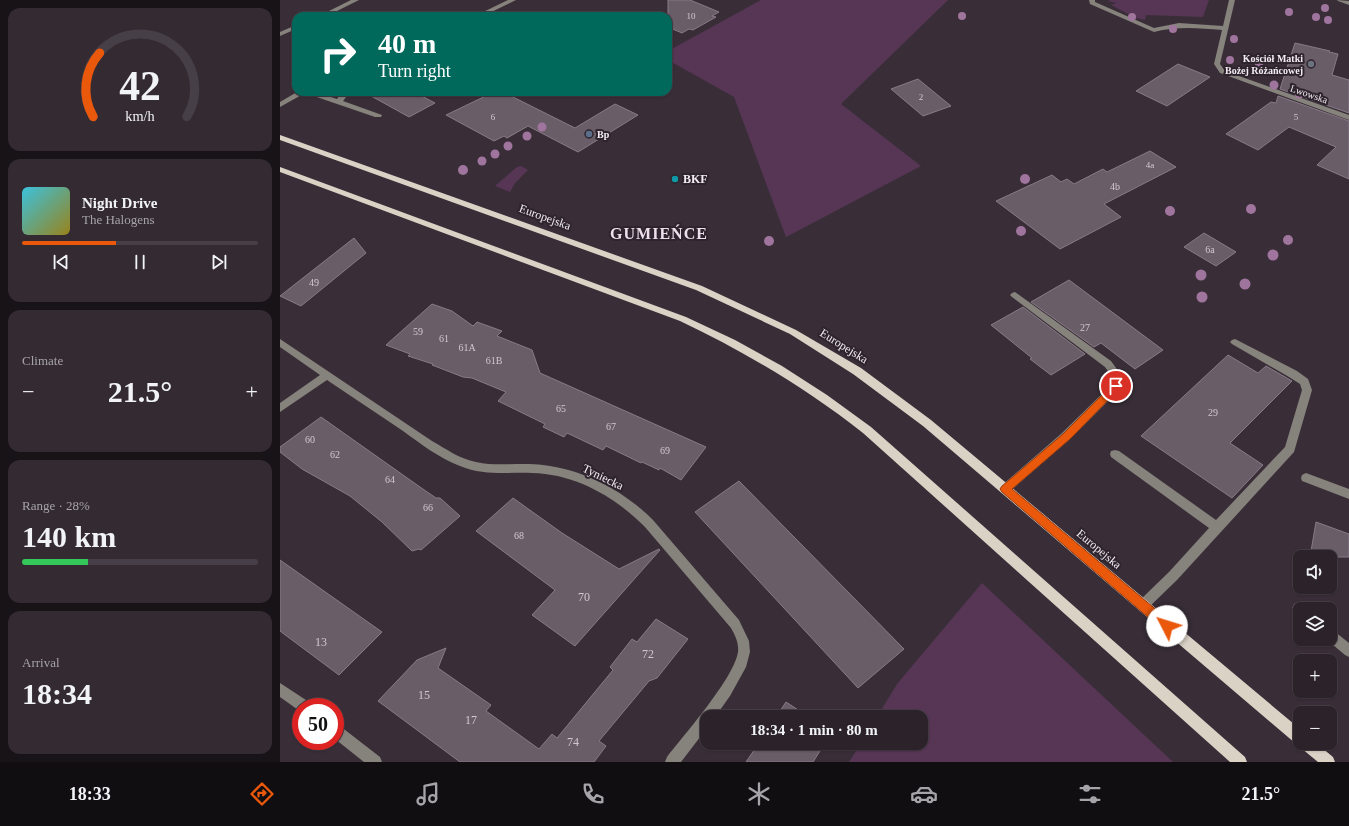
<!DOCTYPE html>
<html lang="en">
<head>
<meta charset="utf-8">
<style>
  :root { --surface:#2b222a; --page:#332a32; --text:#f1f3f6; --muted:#a6a4a8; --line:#473f47; --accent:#ea580c }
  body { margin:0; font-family:"Times New Roman",serif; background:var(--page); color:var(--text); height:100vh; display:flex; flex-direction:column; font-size:15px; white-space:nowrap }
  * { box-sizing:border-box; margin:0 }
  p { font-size:13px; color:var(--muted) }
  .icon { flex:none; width:22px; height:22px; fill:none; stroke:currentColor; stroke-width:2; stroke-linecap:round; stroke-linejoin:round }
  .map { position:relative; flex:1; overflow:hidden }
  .details { display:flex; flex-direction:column; gap:8px; padding:8px; background:#181317; width:280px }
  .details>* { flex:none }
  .hud { position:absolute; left:12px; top:12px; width:380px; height:84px; border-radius:12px; box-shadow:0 1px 3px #0004,0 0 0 1px var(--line); background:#00695c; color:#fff; overflow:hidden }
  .tools { position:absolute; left:1013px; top:550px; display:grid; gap:8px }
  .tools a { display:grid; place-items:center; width:44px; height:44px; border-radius:8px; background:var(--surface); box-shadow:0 1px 3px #0004,0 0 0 1px var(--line); font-size:20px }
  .speed { position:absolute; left:12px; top:698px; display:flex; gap:8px; font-size:20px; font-weight:700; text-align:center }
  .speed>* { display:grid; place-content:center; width:52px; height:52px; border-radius:50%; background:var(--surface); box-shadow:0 1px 3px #0004,0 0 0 1px var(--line); line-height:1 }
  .speed .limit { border:6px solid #d22; background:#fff; color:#111 }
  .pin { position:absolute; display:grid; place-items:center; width:34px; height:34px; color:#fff; margin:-17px; border:2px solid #fff; border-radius:50%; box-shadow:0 1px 4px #0007 }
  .me { position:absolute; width:44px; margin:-22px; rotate:310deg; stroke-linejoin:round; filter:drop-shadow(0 0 3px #0008) }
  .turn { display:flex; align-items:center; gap:14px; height:84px; padding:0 20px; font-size:18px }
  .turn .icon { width:52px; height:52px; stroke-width:2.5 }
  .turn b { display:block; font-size:28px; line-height:34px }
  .big { font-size:30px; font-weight:600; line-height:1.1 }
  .details .tile { flex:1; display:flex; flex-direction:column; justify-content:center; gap:6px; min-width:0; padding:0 14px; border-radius:12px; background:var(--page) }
  .details .dial { align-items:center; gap:0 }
  .dial svg { height:104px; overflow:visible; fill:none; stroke:var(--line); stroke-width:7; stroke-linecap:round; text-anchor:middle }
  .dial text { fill:var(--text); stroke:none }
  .song { display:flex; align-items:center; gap:12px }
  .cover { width:48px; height:48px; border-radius:6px; background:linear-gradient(135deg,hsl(190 70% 55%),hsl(50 70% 35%)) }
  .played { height:4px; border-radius:2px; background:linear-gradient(90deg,var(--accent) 40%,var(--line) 40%) }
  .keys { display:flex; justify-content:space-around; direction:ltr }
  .heat { display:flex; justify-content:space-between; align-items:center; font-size:22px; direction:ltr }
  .charge { height:6px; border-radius:3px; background:linear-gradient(90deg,#34c759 28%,var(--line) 0) }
  .trip { position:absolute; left:420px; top:710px; width:228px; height:40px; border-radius:12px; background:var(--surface); box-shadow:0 1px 3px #0004,0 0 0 1px var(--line); font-weight:600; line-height:40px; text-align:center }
  .tab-bar { display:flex; height:64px; justify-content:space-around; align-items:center; background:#110e11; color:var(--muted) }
  .tab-bar .icon { width:28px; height:28px }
  .tab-bar .on { color:var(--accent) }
  .tab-bar b { font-size:18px; color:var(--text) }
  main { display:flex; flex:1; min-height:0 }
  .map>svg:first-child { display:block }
</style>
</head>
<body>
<main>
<section class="details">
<div class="tile dial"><svg viewBox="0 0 100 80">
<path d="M14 69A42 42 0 1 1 86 69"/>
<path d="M14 69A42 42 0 0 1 19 20" stroke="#ea580c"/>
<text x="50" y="56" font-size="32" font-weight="700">42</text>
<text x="50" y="72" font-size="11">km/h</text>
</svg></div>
<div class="tile">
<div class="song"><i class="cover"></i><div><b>Night Drive</b><p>The Halogens</p></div></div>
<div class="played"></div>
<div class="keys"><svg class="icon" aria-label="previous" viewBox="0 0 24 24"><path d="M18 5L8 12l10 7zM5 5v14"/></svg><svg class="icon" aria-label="pause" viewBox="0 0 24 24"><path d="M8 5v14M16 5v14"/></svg><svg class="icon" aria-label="next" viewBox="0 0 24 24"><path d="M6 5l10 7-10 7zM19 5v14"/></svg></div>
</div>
<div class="tile"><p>Climate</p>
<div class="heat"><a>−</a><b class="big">21.5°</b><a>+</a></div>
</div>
<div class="tile"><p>Range · 28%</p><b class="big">140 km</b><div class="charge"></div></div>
<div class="tile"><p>Arrival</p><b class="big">18:34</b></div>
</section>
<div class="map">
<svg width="1069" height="762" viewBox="0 0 1069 762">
  <rect width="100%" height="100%" fill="#392e38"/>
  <!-- green -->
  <path fill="#563654" d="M481,0H668L561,104L641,166L506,237L454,97L388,60V51Z
    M830,0H929L923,17L866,15L865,20L856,18L831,5L836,3L828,1Z
    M241,166L248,170L235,183L230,192L215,186L237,167Z
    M702,583L893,762H569L581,743H641V717H597L617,684Z"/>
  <!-- building -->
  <path fill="#695d68" stroke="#887b87" d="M388,0H410L439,12L432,16L436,17L413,30L409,29L402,33L388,27Z
    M1015,43L1050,51L1049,52L1058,54L1052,75L1069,80V113L1000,89Z
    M898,64L930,77L887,106L856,91Z
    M638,79L671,106L643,116L611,89Z
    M84,92H134L155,103L129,117Z
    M214,92H223L295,128L335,104L358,115L298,152L248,126L227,138L224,136L214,141L166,115Z
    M998,96L1069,121V179L1037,165L1056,147L1009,127L978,150L946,134L991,102L996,103Z
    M870,151L896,167L824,204L841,217L780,249L716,201L772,175L781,182L787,179L794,184L823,169L827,172Z
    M924,233L956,252L936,266L904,247Z
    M74,238L86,253L21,306L0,296Z
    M789,280L883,350L855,369L821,343L814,347L751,302Z
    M152,304L172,311L193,326L197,322L222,331L217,336L252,350L260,373L426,447L401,480L380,468L379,470L362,462L361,463L326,446L323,450L287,433L284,437L263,427L265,424L218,401L226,392L192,378L183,377L152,365L153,364L128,356L130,354L106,345Z
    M743,307L805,354L771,375L750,359L752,358L711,325Z
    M948,355L978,373L986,366L1012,381L950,443L983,465L952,498L861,436Z
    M41,417L140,487L156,498H160L180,516L141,550L139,549L132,551L102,522L70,496L22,469L0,452V447Z
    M459,481L624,649L578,688L415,512Z
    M233,498L282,533L339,569L379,549L380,550L295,646L252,615L275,590L196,531Z
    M1036,522L1069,534V557H1030Z
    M0,560L102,632L59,675L0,631Z
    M376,619L408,639L377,678L369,681L319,741L326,746L314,762H180L98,701L137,660L166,648L158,668L211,705L206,711L259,749L272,734L277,738L333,670L330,667L352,639L357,642Z
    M506,702L529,717H496Z
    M479,743H545L533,762H466Z"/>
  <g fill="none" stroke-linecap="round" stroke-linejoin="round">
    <!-- minor -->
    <path fill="#86827c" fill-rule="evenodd" d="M71,0H79L47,16H39Z
      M228,0H236L203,16H195Z
      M809,0H815V2L874,28L899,23L943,26L949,0H955L940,64L945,71L1069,115V120L940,73L934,64L942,30C918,28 897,26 874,32L810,4Z
      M1057,0L1069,1V5L1058,1Z
      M16,25V29L0,36V32Z
      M17,92H35L57,99L62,92H70L63,101L102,115L101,117H95L25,93L0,107V102Z
      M735,292L831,361L842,376L840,389L790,439L729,492L725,494L721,492L719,489L721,486L782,433L831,385L832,377L825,367L732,297L730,295L732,293Z
      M0,339L152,441C166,449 180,459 196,462C218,467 241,462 263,465C305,470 344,491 373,520L459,620L469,641L470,652L466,667L450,696L435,717H427V728L401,762H385L387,757C405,734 454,678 458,652C459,643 455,635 451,628L365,527C335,497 296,474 252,473C228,472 204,476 180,466C159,458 141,444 123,431C98,414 72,397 47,380L0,412V403L40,375L0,347Z
      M955,339L1017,371L1028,379L1032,390L1014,452L897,580L867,609L863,611L859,609L857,605L859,601L889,572L929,528L831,457L830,454L831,451L835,450L839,451L936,520L1005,447L1022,390L1020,384L1009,377L952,344L950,342L952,340Z
      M1026,473L1069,489V499L1022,481L1021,478L1022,475Z
      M1018,602L1022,604L1026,609H1020V616L1016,614L1012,608L1014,604Z
      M1050,629L1054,631L1069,643V657L1065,655L1046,639H1050Z
      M0,683L29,702L31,707H21V712L0,697Z
      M55,724L60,726L100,757L102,762H84L55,739Z"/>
    <!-- major -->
    <path fill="#dbd2c6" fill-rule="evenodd" d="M0,135L422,286L516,330L581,368L651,420L1020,729V743H1036L1053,757L1055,762H1038L1021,748L1020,745L1015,743L643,426L573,374L510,334L416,290L0,140Z
      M0,167L406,317L455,340L502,366L547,395L591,427L965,757L967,762H950L583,433C526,388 465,352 400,321L0,172Z"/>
  </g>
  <!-- trees -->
  <g fill="#9f749d">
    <circle cx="1045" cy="8" r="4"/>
    <circle cx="1009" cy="12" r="4"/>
    <circle cx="682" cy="16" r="4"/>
    <circle cx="852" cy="17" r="4"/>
    <circle cx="1036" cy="17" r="4"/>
    <circle cx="1048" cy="20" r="4"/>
    <circle cx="893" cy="29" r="4"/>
    <circle cx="954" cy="39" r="4"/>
    <circle cx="950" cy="60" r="4"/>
    <circle cx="979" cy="64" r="4"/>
    <circle cx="994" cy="85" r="4.5"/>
    <circle cx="1019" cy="94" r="4.5"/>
    <circle cx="262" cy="127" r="4.5"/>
    <circle cx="247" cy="136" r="4.5"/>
    <circle cx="228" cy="146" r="4.5"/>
    <circle cx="215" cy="154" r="4.5"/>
    <circle cx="202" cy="161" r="4.5"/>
    <circle cx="183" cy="170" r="5"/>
    <circle cx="745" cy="179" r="5"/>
    <circle cx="971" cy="209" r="5"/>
    <circle cx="890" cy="211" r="5"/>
    <circle cx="741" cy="231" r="5"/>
    <circle cx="1008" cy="240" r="5"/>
    <circle cx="489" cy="241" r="5"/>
    <circle cx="993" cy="255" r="5.5"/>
    <circle cx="921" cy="275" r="5.5"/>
    <circle cx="965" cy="284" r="5.5"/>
    <circle cx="922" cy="297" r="5.5"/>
  </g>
  <!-- route -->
  <path fill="#ea580c" stroke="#983908" d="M836,383L840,384L841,386L840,388L790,439L732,489L891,622L892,626L891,630L887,631L883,630L722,492L720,489L722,486L783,434L833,384Z"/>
  <!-- markers -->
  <circle fill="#6b7280" stroke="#2e242e" stroke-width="1.5" cx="1031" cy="64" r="4"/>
  <circle fill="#5c6f8a" stroke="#2e242e" stroke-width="1.5" cx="309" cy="134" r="4"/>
  <circle fill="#0f9aa8" stroke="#2e242e" stroke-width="1.5" cx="395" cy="179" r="4"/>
  <g text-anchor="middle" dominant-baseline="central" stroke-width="4" stroke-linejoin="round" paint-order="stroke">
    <!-- far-number labels -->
    <g font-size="9" fill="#d0c8d0">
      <text x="411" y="16">10</text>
      <text x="641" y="97">2</text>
      <text x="213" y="117">6</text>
      <text x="1016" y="117">5</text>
      <text x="870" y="165">4a</text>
    </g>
    <!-- far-poi labels -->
    <g font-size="10" font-weight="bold" fill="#f3ecf3" stroke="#2e242e" text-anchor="end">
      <text x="1023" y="58">Kościół Matki<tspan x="1023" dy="12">Bożej Różańcowej</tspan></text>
      <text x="317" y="134" text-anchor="start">Bp</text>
    </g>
    <!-- far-street labels -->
    <g font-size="10" fill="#f3ecf3" stroke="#2e242e">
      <text transform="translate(1029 94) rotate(19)">Lwowska</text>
    </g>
    <!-- number labels -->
    <g font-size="10" fill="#d0c8d0">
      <text x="835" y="186">4b</text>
      <text x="930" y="249">6a</text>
      <text x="34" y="282">49</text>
      <text x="805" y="327">27</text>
      <text x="138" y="331">59</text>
      <text x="164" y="338">61</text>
      <text x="187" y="347">61A</text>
      <text x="214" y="360">61B</text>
      <text x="281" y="408">65</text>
      <text x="933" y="412">29</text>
      <text x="331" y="426">67</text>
      <text x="30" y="439">60</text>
      <text x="385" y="450">69</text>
      <text x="55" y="454">62</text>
      <text x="110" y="479">64</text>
      <text x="148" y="507">66</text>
      <text x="239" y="535">68</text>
    </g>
    <!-- poi labels -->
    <g font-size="12" font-weight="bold" fill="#f3ecf3" stroke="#2e242e" text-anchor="start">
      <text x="403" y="179">BKF</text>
    </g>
    <!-- street labels -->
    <g font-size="12" fill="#f3ecf3" stroke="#2e242e">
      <text transform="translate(265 217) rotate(20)">Europejska</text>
      <text transform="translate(564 346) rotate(32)">Europejska</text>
      <text transform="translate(323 477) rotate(26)">Tyniecka</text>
      <text transform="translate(819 549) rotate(40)">Europejska</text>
    </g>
    <!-- near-number labels -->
    <g font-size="12" fill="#d0c8d0">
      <text x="304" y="597">70</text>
      <text x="41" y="642">13</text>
      <text x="368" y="654">72</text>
      <text x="144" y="695">15</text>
      <text x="191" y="720">17</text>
      <text x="293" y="742">74</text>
    </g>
    <!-- district labels -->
    <g font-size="16" font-weight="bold" letter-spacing="1" fill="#eddfec" stroke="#2e242e">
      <text x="379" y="233">GUMIEŃCE</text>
    </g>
  </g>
</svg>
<div class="tools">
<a><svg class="icon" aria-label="sound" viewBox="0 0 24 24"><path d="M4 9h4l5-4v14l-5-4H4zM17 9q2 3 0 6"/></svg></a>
<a><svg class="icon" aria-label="layers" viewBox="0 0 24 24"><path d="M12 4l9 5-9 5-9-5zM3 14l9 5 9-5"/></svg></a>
<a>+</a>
<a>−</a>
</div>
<div class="speed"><div class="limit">50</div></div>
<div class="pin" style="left:836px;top:386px;background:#d93025"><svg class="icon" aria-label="arrive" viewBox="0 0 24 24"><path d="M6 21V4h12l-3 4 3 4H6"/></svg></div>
<svg class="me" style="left:887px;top:626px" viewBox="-20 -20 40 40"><circle r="19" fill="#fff"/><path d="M0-13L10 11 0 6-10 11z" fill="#ea580c"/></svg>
<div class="trip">18:34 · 1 min · 80 m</div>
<div class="hud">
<div class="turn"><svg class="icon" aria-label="right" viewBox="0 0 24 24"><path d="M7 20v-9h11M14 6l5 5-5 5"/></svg><div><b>40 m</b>Turn right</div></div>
</div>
</div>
</main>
<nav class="tab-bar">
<b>18:33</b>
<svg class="icon on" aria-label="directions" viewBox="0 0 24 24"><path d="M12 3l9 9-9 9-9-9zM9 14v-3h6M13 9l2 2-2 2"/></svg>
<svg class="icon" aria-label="music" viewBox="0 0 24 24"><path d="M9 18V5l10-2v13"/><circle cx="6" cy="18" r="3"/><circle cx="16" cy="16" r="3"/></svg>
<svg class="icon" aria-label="phone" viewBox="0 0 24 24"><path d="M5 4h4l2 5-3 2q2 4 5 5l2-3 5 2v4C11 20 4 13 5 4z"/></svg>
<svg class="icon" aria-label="climate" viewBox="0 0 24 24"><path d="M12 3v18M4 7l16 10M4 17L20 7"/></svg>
<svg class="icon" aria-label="car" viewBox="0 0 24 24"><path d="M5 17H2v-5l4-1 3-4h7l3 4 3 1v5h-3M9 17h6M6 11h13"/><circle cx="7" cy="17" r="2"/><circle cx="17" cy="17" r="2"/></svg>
<svg class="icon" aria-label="filters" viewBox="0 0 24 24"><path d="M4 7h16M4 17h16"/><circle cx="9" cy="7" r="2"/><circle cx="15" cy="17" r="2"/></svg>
<b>21.5°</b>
</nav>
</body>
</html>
